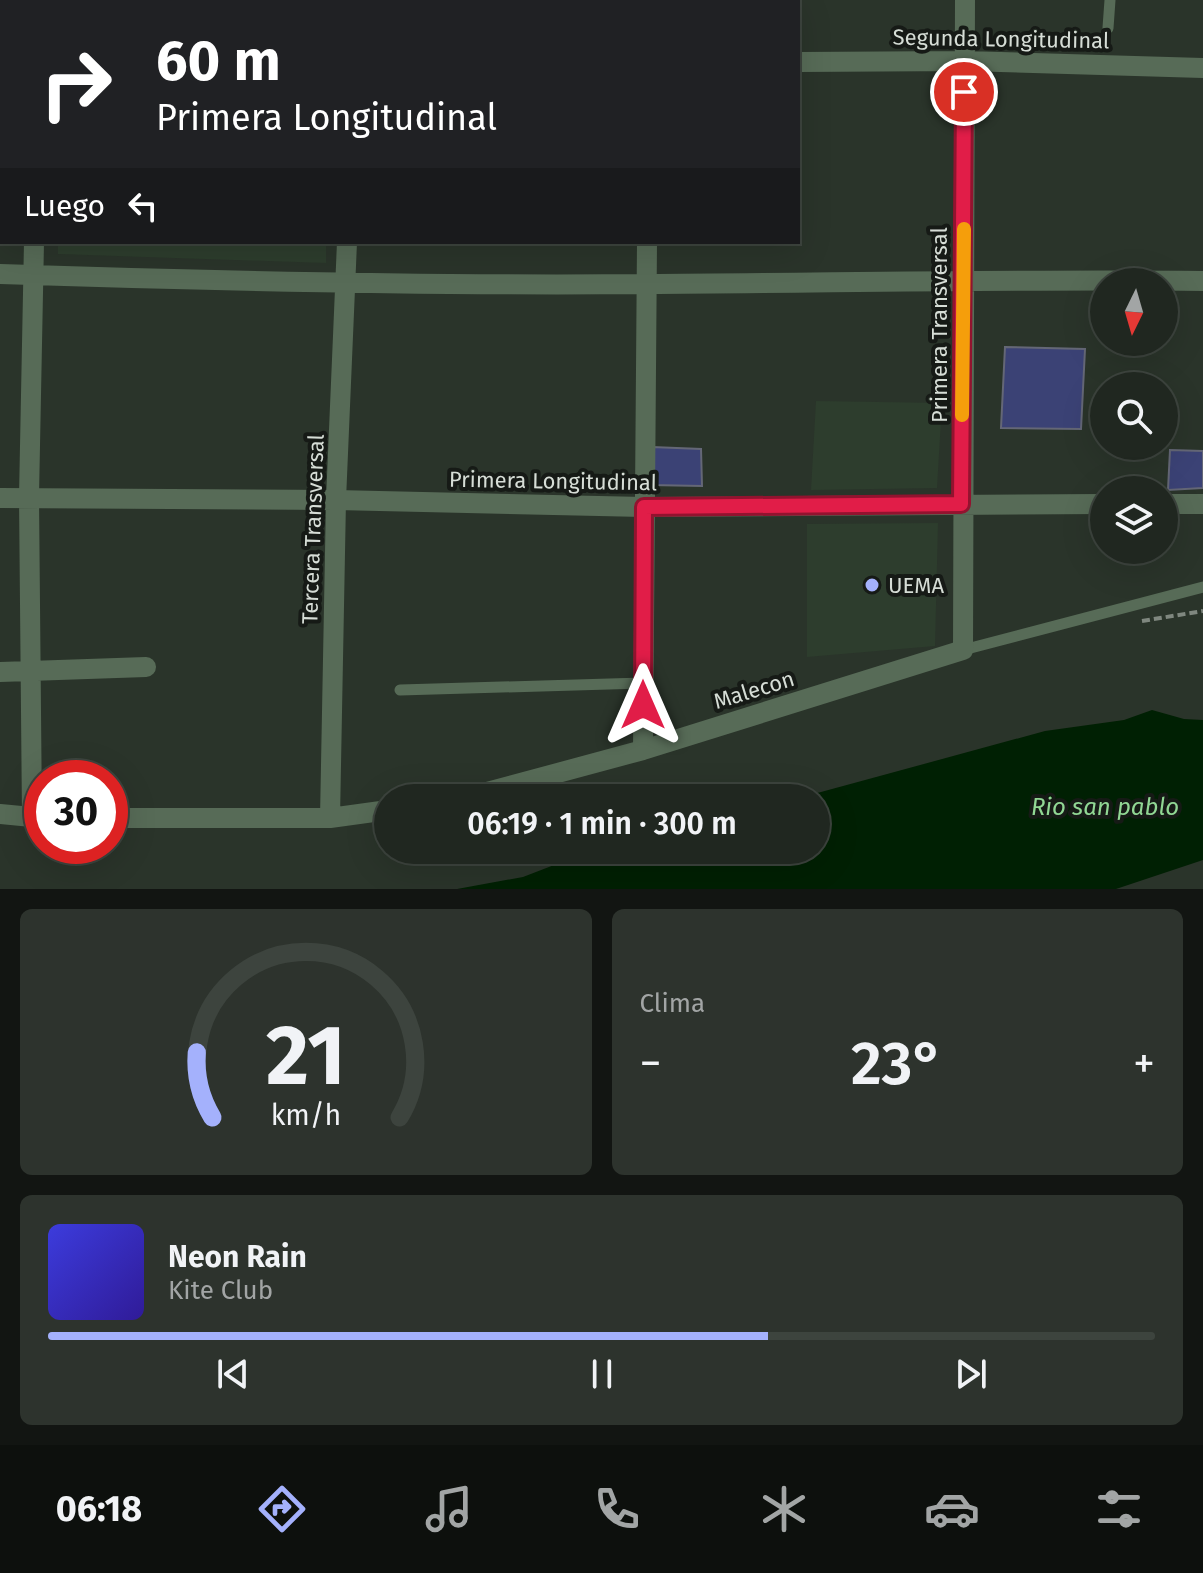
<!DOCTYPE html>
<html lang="es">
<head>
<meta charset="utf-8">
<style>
  :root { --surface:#202720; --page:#2d332d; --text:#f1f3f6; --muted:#a2a5a5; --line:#3d443e; --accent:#a4b1fc }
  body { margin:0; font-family:"Fira Sans",sans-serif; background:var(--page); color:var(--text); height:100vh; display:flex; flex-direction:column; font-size:30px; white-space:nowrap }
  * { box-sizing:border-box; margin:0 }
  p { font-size:26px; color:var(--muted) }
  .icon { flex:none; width:44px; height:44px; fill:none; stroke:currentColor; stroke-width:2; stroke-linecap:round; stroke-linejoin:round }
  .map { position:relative; height:889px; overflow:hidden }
  .drawer { display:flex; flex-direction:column; gap:20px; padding:20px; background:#121512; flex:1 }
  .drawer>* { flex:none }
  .hud { position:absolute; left:0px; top:0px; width:800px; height:244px; box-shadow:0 8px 32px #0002,0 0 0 2px var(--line); background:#202124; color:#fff; overflow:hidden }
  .needle { width:52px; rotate:185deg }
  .buttons { position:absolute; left:1090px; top:268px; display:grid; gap:16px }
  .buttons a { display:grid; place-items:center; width:88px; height:88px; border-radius:50%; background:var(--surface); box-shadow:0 8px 32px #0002,0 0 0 2px var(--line); font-size:40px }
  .speed { position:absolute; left:24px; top:760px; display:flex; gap:16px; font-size:40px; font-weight:700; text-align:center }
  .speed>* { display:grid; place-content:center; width:104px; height:104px; border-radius:50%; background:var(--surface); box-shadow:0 8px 32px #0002,0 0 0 2px var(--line); line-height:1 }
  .speed .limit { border:12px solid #d22; background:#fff; color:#111 }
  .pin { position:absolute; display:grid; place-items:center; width:68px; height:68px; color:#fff; margin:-34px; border:4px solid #fff; border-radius:50%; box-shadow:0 2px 8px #0007 }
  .me { position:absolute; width:88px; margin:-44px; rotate:0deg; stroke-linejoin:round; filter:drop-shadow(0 0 6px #0008) }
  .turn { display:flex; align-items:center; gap:28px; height:168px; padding:0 24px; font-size:36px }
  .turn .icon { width:104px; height:104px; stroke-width:2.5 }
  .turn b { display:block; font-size:56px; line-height:68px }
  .then { display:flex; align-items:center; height:76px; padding:0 24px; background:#0003; gap:16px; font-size:30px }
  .big { font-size:60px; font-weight:600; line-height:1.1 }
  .drawer .tile { flex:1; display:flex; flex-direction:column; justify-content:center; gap:12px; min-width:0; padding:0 28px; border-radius:12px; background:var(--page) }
  .drawer .dial { align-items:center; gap:0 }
  .dial svg { height:208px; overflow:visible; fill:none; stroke:var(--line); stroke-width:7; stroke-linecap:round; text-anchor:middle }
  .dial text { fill:var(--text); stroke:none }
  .song { display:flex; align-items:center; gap:24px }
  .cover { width:96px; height:96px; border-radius:12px; background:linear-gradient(135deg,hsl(240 70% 55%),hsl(250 70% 35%)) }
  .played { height:8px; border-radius:4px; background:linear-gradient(90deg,var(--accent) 65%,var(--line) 65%) }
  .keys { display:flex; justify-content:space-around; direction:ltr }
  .heat { display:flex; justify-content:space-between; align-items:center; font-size:44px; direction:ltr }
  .drawer .tiles { flex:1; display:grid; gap:20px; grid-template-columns:1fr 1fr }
  .tile:last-child { grid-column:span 2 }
  .trip { position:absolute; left:374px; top:784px; width:456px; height:80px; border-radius:40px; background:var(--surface); box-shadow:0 8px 32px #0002,0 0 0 2px var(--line); font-weight:600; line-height:80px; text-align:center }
  .menu { display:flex; height:128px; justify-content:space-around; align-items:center; background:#0d100d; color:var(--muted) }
  .menu .icon { width:56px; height:56px }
  .menu .current { color:var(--accent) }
  .menu b { font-size:36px; color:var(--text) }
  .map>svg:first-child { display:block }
</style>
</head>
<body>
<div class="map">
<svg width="1203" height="889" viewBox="0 0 1203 889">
  <rect width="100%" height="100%" fill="#2a342a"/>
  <!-- built -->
  <path fill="#2d3d2d" d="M58,242H326V263L58,254Z
    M816,401L942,403L937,488L811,490Z
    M938,523L935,646L807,657V524Z"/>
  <!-- water -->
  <path fill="#002003" d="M1152,710L1184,719L1203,720V860L1116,889H457L523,877L593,850H816V798H799L1045,731L1124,720Z"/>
  <!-- building -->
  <path fill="#3b4275" stroke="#646776" stroke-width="2" d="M1005,347L1085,349L1081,429L1001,428Z
    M652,447L701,449L702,486L650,485Z
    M1170,450L1203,451V488L1168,490Z"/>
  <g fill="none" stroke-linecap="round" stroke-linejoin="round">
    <!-- path -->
    <path stroke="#7f877f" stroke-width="4" stroke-dasharray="8 4" stroke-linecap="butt" d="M1142,621L1203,611"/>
    <!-- lane -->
    <path stroke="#576b57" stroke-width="11" d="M1108,28L1110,0
      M963,650L1203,587
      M400,690L643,683"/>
    <!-- street -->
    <path stroke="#576b57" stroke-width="20" d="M39,2V0
      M353,2V0
      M653,2V0
      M798,62L965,61L1203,68
      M0,63H2
      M0,274C215,281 431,286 647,284C832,283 1017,279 1203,281
      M0,498L336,500L644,507L1104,504
      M1164,504H1203
      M0,672L146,667
      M643,750L647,242
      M465,798L643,750L963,650L965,0
      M0,814L42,818
      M32,818L29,497L34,242
      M110,818H330L388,810
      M330,818L336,500L347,242"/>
  </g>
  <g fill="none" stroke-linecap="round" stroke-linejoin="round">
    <defs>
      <path id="route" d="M643,705L644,507L961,504L964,92"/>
    </defs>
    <!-- route casing -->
    <use href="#route" stroke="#92132f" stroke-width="20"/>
    <!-- route -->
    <use href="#route" stroke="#e11d48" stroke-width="14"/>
    <!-- slow -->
    <path stroke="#f59e0b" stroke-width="14" d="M962,415L964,229"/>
  </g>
  <!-- markers -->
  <circle fill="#a4b1fc" stroke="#161a16" stroke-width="3" cx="872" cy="585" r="8"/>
  <g text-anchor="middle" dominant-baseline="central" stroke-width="8" stroke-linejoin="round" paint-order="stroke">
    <!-- street labels -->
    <g font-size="22" fill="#d6ddd6" stroke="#161a16">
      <text transform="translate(1001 39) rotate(1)">Segunda Longitudinal</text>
      <text transform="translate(939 325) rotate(-90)">Primera Transversal</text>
      <text transform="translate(553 481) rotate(1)">Primera Longitudinal</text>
      <text transform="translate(313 529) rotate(-88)">Tercera Transversal</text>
      <text transform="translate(754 690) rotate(-17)">Malecon</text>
    </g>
    <!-- poi labels -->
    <g font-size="22" fill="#d6ddd6" stroke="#161a16" text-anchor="start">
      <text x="888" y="585">UEMA</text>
    </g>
    <!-- water labels -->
    <g font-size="24" font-style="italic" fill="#91d794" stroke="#161a16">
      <text x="1105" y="807">Rio san pablo</text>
    </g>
  </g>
</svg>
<div class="buttons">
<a><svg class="needle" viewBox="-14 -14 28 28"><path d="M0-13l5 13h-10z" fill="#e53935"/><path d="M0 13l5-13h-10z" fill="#a2a5a5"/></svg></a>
<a><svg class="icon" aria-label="search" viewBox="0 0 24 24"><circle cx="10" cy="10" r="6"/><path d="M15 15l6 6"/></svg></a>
<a><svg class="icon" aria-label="layers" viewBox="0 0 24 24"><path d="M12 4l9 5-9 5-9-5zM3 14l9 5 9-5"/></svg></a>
</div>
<div class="speed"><div class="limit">30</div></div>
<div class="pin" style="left:964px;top:92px;background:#d93025"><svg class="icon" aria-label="arrive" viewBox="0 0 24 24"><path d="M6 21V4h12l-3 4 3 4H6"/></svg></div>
<svg class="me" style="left:643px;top:705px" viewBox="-20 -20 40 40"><path d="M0-17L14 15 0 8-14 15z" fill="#e11d48" stroke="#fff" stroke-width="4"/></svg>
<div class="trip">06:19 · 1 min · 300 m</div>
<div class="hud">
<div class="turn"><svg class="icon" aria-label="right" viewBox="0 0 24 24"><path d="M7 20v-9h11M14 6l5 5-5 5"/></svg><div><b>60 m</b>Primera Longitudinal</div></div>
<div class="then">Luego<svg class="icon" aria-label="left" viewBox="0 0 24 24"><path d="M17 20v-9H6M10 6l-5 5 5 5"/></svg></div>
</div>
</div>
<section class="drawer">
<div class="tiles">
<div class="tile dial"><svg viewBox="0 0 100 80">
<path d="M14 69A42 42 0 1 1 86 69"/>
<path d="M14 69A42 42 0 0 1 8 44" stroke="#a4b1fc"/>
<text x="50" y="56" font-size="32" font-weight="700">21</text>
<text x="50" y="72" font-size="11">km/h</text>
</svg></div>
<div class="tile"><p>Clima</p>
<div class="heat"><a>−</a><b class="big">23°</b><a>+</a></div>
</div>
<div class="tile">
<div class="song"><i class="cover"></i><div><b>Neon Rain</b><p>Kite Club</p></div></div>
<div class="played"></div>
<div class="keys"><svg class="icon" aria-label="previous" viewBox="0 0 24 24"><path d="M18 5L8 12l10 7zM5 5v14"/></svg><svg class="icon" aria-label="pause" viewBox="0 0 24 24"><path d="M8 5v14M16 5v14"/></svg><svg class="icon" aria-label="next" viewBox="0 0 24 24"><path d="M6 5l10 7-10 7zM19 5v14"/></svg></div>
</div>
</div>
</section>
<nav class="menu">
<b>06:18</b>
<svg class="icon current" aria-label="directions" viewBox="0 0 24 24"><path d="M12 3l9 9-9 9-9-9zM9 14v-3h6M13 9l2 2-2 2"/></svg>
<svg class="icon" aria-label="music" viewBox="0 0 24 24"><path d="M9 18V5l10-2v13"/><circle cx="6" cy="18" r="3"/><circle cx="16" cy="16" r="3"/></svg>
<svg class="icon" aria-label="phone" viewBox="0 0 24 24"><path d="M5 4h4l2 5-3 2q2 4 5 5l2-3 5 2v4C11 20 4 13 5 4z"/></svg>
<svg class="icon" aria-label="climate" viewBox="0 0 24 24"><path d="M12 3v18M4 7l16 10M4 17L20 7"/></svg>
<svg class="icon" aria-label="car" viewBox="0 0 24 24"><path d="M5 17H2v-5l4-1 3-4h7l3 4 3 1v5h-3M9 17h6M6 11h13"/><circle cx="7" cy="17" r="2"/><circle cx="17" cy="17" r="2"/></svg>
<svg class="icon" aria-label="filters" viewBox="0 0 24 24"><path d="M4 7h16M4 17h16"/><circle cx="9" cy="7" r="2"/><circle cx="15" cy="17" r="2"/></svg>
</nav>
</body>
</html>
